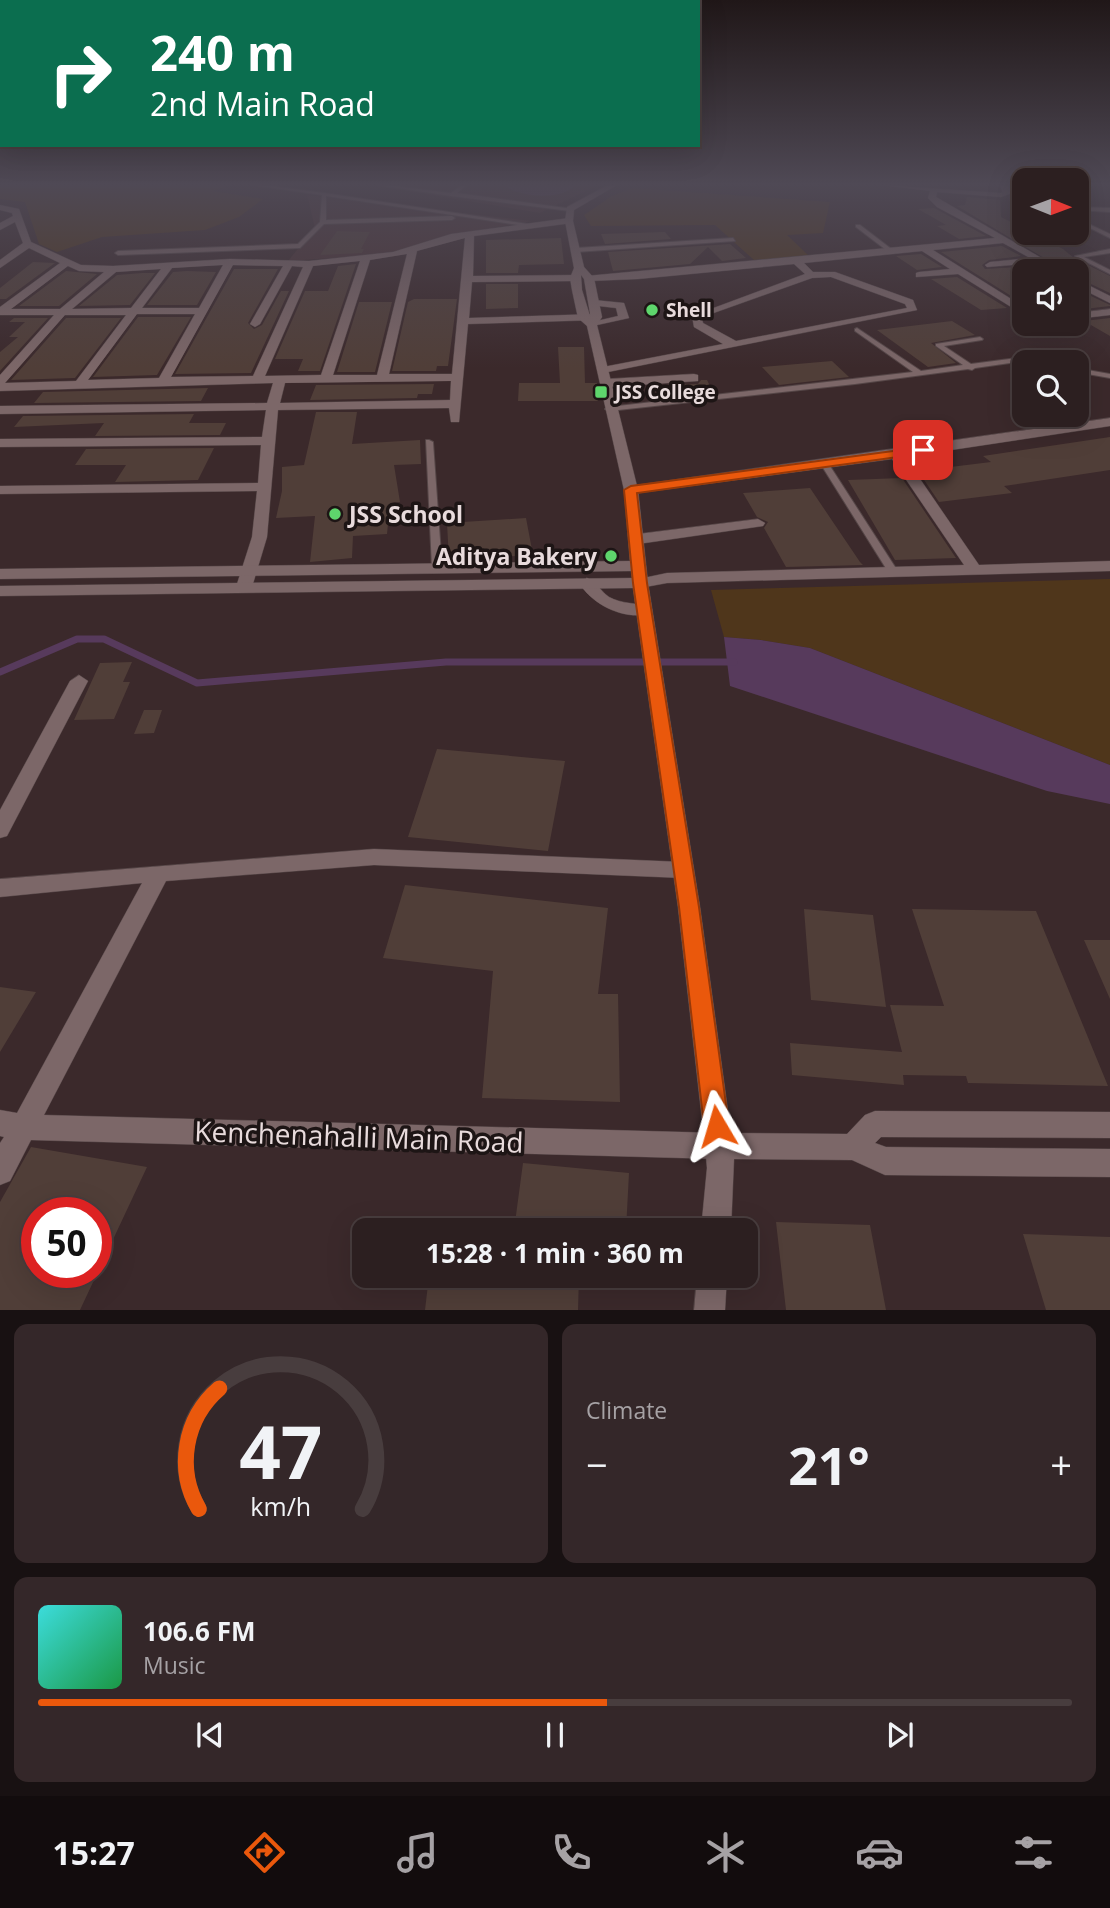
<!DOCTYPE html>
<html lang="en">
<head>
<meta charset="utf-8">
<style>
  :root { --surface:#2c1f20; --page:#342729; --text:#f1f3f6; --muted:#a6a2a5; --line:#483d3e; --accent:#ea580c }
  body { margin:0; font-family:"Open Sans",sans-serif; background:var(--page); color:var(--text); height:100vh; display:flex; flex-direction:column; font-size:26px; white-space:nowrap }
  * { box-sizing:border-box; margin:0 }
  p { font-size:23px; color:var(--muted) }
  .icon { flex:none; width:38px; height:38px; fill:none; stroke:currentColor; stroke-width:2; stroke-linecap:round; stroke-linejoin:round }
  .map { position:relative; height:1310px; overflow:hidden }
  .details { display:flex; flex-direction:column; gap:14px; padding:14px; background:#181112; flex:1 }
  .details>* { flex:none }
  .hud { position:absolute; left:0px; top:0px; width:700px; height:147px; box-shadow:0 7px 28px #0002,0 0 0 2px var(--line); background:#0b6e4f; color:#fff; overflow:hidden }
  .needle { width:46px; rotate:91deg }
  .buttons { position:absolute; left:1012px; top:168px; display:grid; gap:14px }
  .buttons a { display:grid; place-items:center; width:77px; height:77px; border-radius:14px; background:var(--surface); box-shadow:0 7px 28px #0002,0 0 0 2px var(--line); font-size:35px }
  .speed { position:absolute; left:21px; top:1197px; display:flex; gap:14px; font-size:35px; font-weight:700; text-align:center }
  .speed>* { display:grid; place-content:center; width:91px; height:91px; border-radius:50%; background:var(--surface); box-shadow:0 7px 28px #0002,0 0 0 2px var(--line); line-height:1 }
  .speed .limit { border:10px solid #d22; background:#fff; color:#111 }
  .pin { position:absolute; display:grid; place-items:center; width:60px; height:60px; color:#fff; margin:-30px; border-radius:14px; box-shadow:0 4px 10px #0006 }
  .me { position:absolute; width:77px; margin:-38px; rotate:353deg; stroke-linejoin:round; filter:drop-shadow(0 0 5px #0008) }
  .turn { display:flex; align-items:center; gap:24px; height:147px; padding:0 35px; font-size:32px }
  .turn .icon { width:91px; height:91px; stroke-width:2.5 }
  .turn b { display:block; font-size:49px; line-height:60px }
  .big { font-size:52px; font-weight:700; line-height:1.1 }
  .details .card { flex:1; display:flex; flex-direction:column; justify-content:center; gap:10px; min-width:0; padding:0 24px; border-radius:14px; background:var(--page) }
  .details .dial { align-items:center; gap:0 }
  .dial svg { height:182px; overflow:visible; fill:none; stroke:var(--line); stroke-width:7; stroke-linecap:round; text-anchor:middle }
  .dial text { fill:var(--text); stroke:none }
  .song { display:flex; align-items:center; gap:21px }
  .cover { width:84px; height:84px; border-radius:10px; background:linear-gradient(135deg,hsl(180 70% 55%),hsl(140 70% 35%)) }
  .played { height:7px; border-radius:4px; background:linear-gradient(90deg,var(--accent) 55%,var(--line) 55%) }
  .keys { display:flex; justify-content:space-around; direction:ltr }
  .heat { display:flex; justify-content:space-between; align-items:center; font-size:38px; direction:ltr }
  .details .tiles { flex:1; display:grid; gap:14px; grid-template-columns:1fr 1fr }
  .card:last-child { grid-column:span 2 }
  .trip { position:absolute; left:352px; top:1218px; width:406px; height:70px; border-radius:14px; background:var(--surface); box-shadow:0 7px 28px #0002,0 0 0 2px var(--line); font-weight:700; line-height:70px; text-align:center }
  .tabs { display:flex; height:112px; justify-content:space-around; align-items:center; background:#120c0d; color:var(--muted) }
  .tabs .icon { width:49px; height:49px }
  .tabs .selected { color:var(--accent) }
  .tabs b { font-size:32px; color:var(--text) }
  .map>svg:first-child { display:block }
</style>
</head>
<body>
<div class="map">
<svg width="1110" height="1310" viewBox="0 0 1110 1310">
  <rect width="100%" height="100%" fill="#3b292b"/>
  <!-- built -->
  <path fill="#4a3133" d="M370,185H598L540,213Z
    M307,195L532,221L448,236L393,254L288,261L315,228Z"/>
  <!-- green -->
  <path fill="#4f361b" d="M0,185H229L213,191L263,199L239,217L205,230L102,237L57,252L39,244L25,202L0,199Z
    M632,188L830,202L823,233L787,235L809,256L754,260L715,225L591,226L584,215L612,196Z
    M1110,579V765L810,648L761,640L724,637L711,590Z"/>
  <!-- water -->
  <path fill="#573a5c" d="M574,185C567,200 517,198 507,186Z
    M724,637L761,640L810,648L1110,765V804L1047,791L730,686Z"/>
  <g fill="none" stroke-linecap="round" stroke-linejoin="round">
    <!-- stream -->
    <path stroke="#573a5c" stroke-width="7" d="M0,672L77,639H104L197,683L446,662H734"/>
  </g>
  <!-- building -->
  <path fill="#503e38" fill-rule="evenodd" d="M967,197L1000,200L1001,217L1023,228L1024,233H1030L1063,249L1074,258L1110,276V293L1076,277V271H1066L957,206L965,205Z
    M934,208L936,209L986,236L959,239L937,226L946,225L918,209Z
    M337,231L370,232L361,249H364L362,253L320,255Z
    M665,232L671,239L605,244L601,234Z
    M561,238L564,264L519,265L518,273H486V240Z
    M730,244L746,258L722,261L708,247L690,264L613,271L608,252Z
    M1002,246L1021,256L989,260L982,265L985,269L1037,266L1048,271H1024V304L941,252Z
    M921,254L942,267L917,270L896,256Z
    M33,262L55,263L6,299H0V288Z
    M356,264L320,371H298L303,359H275L305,291H328L338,266Z
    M234,269H278L248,323L254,329L262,325L281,291H289L251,373L175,374Z
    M66,271L97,274L59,306H19Z
    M187,271L216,272L197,305H147L173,272Z
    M142,273H155L130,305L79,306L117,275Z
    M957,277L1007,308L981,310L931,279Z
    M486,284H518V308L486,309Z
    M1076,289L1110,305V306L1076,310Z
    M414,299H457L448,366H437L436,371H392L408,302Z
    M359,302H392L375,372H337Z
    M138,317H191L157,375L93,377Z
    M14,318H48L0,371V352L18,337H9L25,322H9Z
    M66,318H121L75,378L11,380Z
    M1110,318V336L1084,321Z
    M952,321L975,335L931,343L956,363L928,367L877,330Z
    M558,347H584L585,383H597L598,401H518L519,383H560Z
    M832,361L849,377L779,385L762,367Z
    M701,380H707L713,392L676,397L671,385L698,384Z
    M434,384L432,394H418L417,398L310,400L316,385Z
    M208,388L201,401L34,403L43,392Z
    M316,412H357L352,444L420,440L421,464L394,465L400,502L390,503L387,534L353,536L352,558L310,562L315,516L276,518L282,491V467L304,465Z
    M194,414L189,423H226L220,435L95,436L104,423L14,427L23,416Z
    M1110,437V470L1004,486L1012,493L939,502L918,471L991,462L983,456Z
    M214,448L198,480L115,482L126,465H75L86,449Z
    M902,478L956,558L895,560L848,480Z
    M810,488L860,562L863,565L786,567L764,528L768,522L757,517L743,493Z
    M526,518L533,555L449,560L447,523Z
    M132,662L123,682H130L114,719L74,720L100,663Z
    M144,710H162L154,733L134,734Z
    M437,749L565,761L548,851L408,837Z
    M405,885L608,908L598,994H618L620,1102L482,1098L493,971L383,958Z
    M804,909L873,915L886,1007L811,1000Z
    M912,909L1036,911L1108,1086L968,1083L966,1076L903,1075L904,1085L792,1075L790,1043L902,1052L890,1005L944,1006Z
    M1084,940H1110V999Z
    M0,987L36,992L0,1052Z
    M31,1147L147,1167L80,1310H0V1202ZM37,1213H96V1272H37Z
    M523,1163L629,1173L626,1230H514Z
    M776,1222L870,1225L886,1310H786Z
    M1023,1234L1110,1237V1310H1046Z
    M429,1276H579L578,1310H425Z"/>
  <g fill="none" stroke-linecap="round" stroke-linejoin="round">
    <defs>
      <path id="service" d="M253,185H263L324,193L535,225L532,227L326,196V220L452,216L455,218L452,220L324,224L300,248L118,255L115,253L118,251L298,244L320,222L322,195Z
        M377,185H387L451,193L462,185H467L457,193L573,209L570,211L451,196Z
        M1076,207L1110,208V212L1076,210Z
        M1076,218L1110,234V238L1076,221Z
        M856,225H860L894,251V253H890L856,227Z
        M733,238L735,241L576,252L573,250L576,248Z
        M1110,249V253L1084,257L1110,270V274L1075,256Z
        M857,328L921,371L963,365L936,346V344L980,337L983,339L982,340L944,346L971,364L1017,358L1034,362H1017L975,368L972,370L968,369L855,384L609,411L605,409L609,407L913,372L855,331V329Z
        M1076,368L1110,374V378L1076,372Z
        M426,440H429L433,442L442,568L437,571L432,568Z
        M821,461H824L828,463L897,570L895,572L892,573L887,570L820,463Z"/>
      <path id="minor" d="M881,185L1001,193L1003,192L1000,185H1008L1012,193L1001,197L937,192L936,197L1064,271H1053L1038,263L987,267L985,265L990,262L1030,258L1003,243L933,250L1024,307V315L958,274L916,277V273L919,272L950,269L922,251L804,263L813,272H835L913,300L917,310L603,373L597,370L603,367L723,344L694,327L692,316L805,274L794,264L638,279L589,281L584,278L586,276L995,238L937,207L928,198L930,191ZM831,277L905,304L907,308L736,341L703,323L702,319L708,315L812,278Z
        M0,205L19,209L31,242L81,265L113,266L230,259L309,261L393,252L451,234L569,218L572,223L474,236L473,276L575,275L580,278L575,281L472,282L469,318L597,314L602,317L597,320L468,324L459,422H451L449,408L278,410L267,537L252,587L244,592L236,587L252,537L257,491L0,494V486L258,483L261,445L0,447V439L262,437L266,410L0,414V406L267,403L273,383L0,391V375L54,315H0V307L60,263L29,248L0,268V260L23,243L15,222L0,230V223L13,216L12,213L0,210ZM465,238L452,374H389L417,251ZM407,254L377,375H333L370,260ZM360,261L321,375L265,376L313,266ZM223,265L199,308H142L172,268ZM233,265L283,266L250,324L255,327L260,324L292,266L303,267L253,376L171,377ZM68,266L79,271L104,272L60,309H11ZM161,269L131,308L72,309L116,272ZM137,314H195L159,378L88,380ZM65,315H126L76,381L5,383ZM451,381L450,400L280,403L285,383Z
        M1076,279L1110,296V303L1076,286Z
        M594,300L624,303L629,318L588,327V323L618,316L616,308L590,305V301Z
        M1110,309V315L1076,319V313Z
        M694,374L698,375V381L607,387L601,383L607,379Z
        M1110,418V426L905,457L979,565L1110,561V571L667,583L640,588L632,583L634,580L667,573L964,565L892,459L631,494L626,493V487Z
        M758,519L765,523L763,526L638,544L630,539L638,534Z
        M79,675L88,681L7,836L0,838V810L70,681Z
        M374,849L683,862L691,864L694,870L691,876L683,878L374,865L166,881L44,1115L719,1133L729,1137L733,1146L729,1155L719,1159L31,1140L10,1181L0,1185V1143L4,1137L0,1136V1110L17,1113L142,883L0,897V879Z"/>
      <path id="tertiary" d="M587,578C597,581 600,591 609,597C622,604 636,603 650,606L652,610L650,614C623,620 593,605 579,583Z"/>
      <path id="secondary" d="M608,185H617L574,210L573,221L584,267L594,278L602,317L597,325L638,490L648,583L700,907L731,1133L847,1134L865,1115L875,1111L1110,1112V1138L881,1137L875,1143L886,1147L1110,1149V1177L885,1175L852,1160L734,1159L731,1230H701L707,1168L705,1146L678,907L633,588L0,596V586L632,578L631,571L0,579V569L630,561L624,490L587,326L578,318L572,290L570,278L574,268L565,221L567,207ZM581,275L584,279L591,319L582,290Z
        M697,1276H727L725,1310H694Z"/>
    </defs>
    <!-- service casing -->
    <use href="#service" stroke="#554647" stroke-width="2"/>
    <!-- minor casing -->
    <use href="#minor" stroke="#554647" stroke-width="1"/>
    <!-- tertiary casing -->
    <use href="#tertiary" stroke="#554647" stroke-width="1"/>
    <!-- secondary casing -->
    <use href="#secondary" stroke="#554647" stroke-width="1"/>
    <!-- service -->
    <use href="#service" fill="#7c6768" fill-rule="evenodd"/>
    <!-- minor -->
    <use href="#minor" fill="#7c6768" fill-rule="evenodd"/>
    <!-- tertiary -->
    <use href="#tertiary" fill="#7c6768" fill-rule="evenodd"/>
    <!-- secondary -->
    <use href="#secondary" fill="#7c6768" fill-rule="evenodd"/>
  </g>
  <!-- sky -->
  <linearGradient id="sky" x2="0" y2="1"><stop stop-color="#201718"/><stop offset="0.5" stop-color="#4f4955"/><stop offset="1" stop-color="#4f4955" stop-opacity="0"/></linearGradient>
  <rect width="1110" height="368" fill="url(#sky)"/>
  <!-- route -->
  <path fill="#ea580c" stroke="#983908" stroke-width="2" d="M923,447L929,450L927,453L637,493L647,583L699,907L729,1126L726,1134L717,1138L708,1134L704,1126L679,907L633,583L624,490L631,486Z"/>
  <!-- markers -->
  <g fill="#5ed56c" stroke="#1d1515" stroke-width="2.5">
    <circle cx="652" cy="310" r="7"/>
    <rect x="594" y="385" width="14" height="14" rx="3.5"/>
    <circle cx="335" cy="514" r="7"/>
    <circle cx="611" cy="556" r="7"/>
  </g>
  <g text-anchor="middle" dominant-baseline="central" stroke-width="7" stroke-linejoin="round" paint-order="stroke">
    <!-- far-poi labels -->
    <g font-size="19" font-weight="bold" fill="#e8dbdc" stroke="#1d1515" text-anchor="start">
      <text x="666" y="310">Shell</text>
      <text x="615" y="392">JSS College</text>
    </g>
    <!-- poi labels -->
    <g font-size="23" font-weight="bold" fill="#e8dbdc" stroke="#1d1515" text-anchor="start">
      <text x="349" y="514">JSS School</text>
      <text x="597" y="556" text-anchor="end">Aditya Bakery</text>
    </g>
    <!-- near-street labels -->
    <g font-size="28" fill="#e8dbdc" stroke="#1d1515">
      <text transform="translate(359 1136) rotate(2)">Kenchenahalli Main Road</text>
    </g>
  </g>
</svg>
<div class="buttons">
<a><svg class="needle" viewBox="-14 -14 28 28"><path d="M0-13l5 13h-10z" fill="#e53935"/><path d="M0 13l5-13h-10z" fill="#a6a2a5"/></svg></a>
<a><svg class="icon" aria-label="sound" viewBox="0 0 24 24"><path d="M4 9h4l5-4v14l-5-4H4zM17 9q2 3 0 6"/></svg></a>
<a><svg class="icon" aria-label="search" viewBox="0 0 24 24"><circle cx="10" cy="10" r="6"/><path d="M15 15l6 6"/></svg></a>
</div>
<div class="speed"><div class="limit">50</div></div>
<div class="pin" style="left:923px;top:450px;background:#d93025"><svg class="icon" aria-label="arrive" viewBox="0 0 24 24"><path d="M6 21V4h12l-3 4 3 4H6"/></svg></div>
<svg class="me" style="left:717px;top:1126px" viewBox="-20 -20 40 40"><path d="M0-17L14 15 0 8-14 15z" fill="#ea580c" stroke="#fff" stroke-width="4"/></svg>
<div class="trip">15:28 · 1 min · 360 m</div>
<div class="hud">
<div class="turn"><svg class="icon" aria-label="right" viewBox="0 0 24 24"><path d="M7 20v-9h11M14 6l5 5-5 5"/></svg><div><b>240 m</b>2nd Main Road</div></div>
</div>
</div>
<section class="details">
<div class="tiles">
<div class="card dial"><svg viewBox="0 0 100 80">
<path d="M14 69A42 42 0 1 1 86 69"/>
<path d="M14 69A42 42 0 0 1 23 16" stroke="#ea580c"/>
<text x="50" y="56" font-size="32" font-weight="700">47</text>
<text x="50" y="72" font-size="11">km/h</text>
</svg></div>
<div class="card"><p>Climate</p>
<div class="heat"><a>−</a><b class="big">21°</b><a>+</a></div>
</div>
<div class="card">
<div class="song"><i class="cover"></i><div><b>106.6 FM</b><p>Music</p></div></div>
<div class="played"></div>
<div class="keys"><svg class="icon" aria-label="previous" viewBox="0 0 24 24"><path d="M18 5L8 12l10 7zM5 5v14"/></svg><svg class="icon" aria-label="pause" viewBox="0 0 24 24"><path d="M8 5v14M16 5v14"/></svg><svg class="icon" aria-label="next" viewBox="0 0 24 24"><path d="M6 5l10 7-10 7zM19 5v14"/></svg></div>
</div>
</div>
</section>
<nav class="tabs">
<b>15:27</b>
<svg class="icon selected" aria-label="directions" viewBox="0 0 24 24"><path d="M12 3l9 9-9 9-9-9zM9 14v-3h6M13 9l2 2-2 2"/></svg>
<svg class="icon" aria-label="music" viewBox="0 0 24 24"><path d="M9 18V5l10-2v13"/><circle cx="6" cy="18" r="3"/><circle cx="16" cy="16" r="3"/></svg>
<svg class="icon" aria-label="phone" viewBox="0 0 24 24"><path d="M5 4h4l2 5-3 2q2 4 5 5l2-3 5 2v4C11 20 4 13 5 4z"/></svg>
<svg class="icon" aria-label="climate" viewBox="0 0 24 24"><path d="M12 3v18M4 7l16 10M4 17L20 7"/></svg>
<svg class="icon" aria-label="car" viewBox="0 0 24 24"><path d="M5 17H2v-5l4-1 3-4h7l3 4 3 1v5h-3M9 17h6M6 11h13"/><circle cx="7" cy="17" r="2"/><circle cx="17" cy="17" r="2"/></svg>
<svg class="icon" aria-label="filters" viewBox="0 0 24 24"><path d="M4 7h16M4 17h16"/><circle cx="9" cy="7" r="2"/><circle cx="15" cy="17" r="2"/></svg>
</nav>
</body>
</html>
